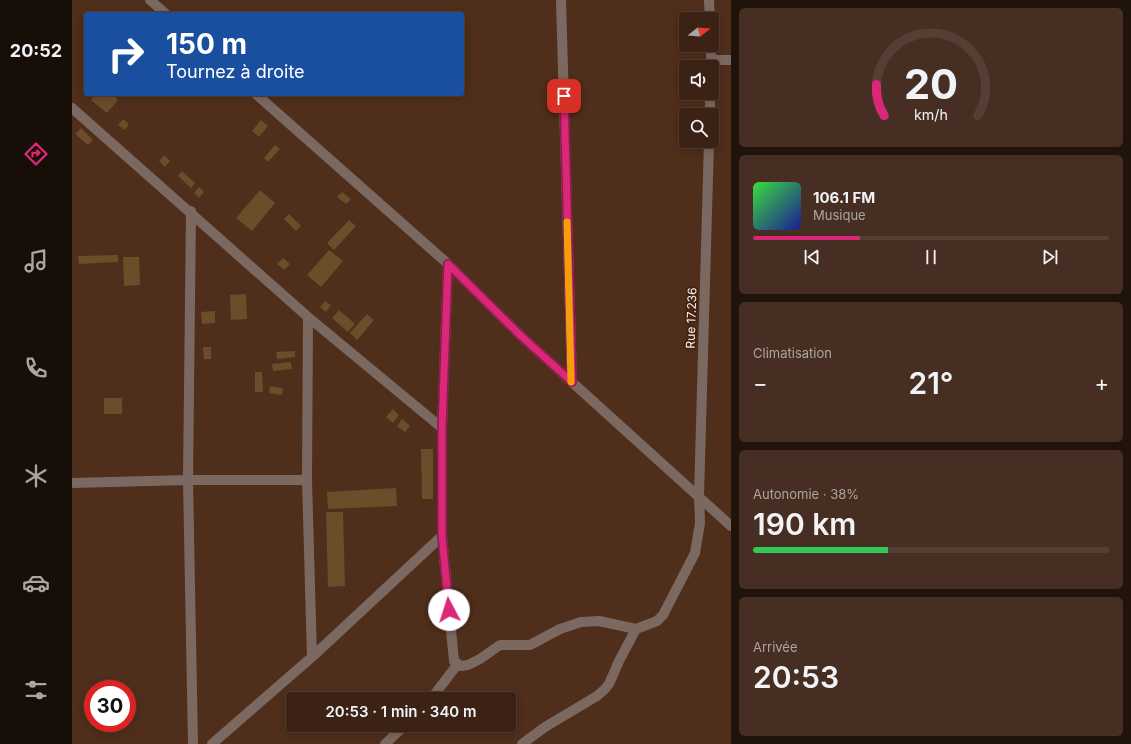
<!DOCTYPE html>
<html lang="fr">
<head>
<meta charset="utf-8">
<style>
  :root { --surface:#3b2214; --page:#462f22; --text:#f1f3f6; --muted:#aca4a0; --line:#543f34; --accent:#db2777 }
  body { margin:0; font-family:Inter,sans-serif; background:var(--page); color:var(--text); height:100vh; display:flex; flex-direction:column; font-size:15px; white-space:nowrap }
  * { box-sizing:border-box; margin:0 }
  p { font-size:13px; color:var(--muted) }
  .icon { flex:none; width:22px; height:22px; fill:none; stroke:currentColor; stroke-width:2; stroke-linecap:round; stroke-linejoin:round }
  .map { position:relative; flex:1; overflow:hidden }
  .drawer { display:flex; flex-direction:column; gap:8px; padding:8px; background:#20130b; width:400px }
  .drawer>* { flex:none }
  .banner { position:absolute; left:12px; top:12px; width:380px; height:84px; border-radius:4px; box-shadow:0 2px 10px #0003,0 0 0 1px var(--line); background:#1a4fa0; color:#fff; overflow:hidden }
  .needle { width:26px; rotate:73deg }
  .buttons { position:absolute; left:607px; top:12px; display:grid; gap:8px }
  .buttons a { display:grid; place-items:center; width:40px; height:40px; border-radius:4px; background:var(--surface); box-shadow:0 2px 10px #0003,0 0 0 1px var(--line); font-size:20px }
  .speed { position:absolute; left:12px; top:680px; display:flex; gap:8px; font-size:20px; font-weight:700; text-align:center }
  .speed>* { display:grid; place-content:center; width:52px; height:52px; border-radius:50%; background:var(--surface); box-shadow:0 2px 10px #0003,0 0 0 1px var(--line); line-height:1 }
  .speed .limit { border:6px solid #d22; background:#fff; color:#111 }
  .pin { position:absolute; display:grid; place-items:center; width:34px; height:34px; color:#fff; margin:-17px; border-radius:8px; box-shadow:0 2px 6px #0006 }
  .me { position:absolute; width:44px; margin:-22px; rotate:355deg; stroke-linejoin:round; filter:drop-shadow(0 0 3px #0008) }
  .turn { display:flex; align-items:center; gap:14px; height:84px; padding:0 16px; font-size:18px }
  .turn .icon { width:52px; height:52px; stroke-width:2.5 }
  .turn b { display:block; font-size:28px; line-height:34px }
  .big { font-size:30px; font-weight:600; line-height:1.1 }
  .drawer .widget { flex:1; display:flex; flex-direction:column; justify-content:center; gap:6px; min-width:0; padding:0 14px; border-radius:6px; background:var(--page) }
  .drawer .dial { align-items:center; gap:0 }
  .dial svg { height:104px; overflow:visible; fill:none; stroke:var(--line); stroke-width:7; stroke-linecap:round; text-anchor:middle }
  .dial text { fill:var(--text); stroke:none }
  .song { display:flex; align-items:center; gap:12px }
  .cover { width:48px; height:48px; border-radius:6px; background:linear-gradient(135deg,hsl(120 70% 55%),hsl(240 70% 35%)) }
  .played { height:4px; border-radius:2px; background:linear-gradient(90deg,var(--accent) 30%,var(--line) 30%) }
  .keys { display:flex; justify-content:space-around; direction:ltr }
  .heat { display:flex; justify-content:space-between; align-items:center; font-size:22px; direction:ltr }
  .charge { height:6px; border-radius:3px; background:linear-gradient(90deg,#34c759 38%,var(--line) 0) }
  .trip { position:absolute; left:214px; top:692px; width:230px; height:40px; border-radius:4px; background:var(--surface); box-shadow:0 2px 10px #0003,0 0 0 1px var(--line); font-weight:600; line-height:40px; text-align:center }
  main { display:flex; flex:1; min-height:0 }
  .tabs { display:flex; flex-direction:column; width:72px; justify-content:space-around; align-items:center; background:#180e08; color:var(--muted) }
  .tabs .icon { width:28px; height:28px }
  .tabs .on { color:var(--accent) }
  .tabs b { font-size:18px; color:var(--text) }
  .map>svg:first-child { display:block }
</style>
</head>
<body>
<main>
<nav class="tabs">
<b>20:52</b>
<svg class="icon on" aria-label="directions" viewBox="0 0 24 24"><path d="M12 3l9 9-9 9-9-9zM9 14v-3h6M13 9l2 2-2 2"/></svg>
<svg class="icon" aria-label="music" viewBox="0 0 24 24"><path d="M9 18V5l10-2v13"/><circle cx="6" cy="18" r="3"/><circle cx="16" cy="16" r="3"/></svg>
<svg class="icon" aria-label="phone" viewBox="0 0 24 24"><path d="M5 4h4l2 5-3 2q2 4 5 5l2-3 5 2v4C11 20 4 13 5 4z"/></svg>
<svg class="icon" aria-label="climate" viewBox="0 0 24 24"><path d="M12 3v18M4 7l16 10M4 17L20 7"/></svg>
<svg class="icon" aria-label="car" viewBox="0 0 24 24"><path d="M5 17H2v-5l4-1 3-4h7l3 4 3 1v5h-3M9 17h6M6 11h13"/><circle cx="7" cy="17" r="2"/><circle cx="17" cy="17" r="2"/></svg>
<svg class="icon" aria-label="filters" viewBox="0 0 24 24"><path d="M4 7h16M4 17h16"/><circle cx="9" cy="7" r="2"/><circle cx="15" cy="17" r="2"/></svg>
</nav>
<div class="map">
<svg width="659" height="744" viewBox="0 0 659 744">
  <rect width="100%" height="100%" fill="#4f2e1b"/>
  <!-- building -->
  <path fill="#6c4d29" d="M24,94H40L46,100L35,113L19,100Z
    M51,119L57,124L53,130L46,125Z
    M189,120L196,126L187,137L180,131Z
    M9,128L21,140L16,145L3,134Z
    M203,145L208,149L196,162L192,158Z
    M92,155L98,161L93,167L87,161Z
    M110,171L123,183L119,188L106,176Z
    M127,187L132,192L127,198L122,193Z
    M188,190L203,203L180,231L164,218Z
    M270,192L279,199L274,204L265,197Z
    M217,214L229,226L224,231L212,219Z
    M277,220L284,226L262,250L255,243Z
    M257,250L271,261L249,287L235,275Z
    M46,255V262L7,264L6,256Z
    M51,257H67L68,285L52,286Z
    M211,258L218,264L212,270L205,264Z
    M174,294L175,319L159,320L158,295Z
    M253,301L259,305L254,312L248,307Z
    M267,310L283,324L276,332L260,318Z
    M143,311V323L130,324L129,312Z
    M295,314L302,320L285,340L278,333Z
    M131,347H139V359H132Z
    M223,351V357L205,359L204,352Z
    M219,362L220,369L201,371L200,364Z
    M183,372H190L191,392H183Z
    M198,386L211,388L210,395L197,393Z
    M32,398H50V414H32Z
    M321,409L327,415L321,423L314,417Z
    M330,419L338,426L333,432L325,426Z
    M349,449H361V499H350Z
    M324,488L325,506L256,509L255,492Z
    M254,512H271L273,586L256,587Z"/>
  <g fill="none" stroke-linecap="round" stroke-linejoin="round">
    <!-- minor -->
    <path stroke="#7b6961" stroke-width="10" d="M78,0L94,14
      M489,0L500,382
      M637,0L638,19
      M639,45V67
      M639,60H659
      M184,94L376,264L449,336L659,526
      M0,108L236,317L370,428
      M638,115V93
      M119,211L116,480L121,744
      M376,264L370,428V536L382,661L389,666L396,665L408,659L428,645H458L488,629L509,622L527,621L564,629
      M236,317L235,480L240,657
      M0,483L116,480H235
      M359,699L385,665
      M140,744L240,657L370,536
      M313,744L333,725
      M450,744L473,727L525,696L533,689L537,684L547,661L564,629L585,621L591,615L623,553L628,523L627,496L637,141"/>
  </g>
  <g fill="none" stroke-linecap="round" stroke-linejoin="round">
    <defs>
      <path id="route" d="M377,610L370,536V428L376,264L449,336L500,382L492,96"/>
    </defs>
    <!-- route casing -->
    <use href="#route" stroke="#8e194d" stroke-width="10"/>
    <!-- route -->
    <use href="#route" stroke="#db2777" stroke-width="7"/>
    <!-- slow -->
    <path stroke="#f59e0b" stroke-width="7" d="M495,222L499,382"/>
  </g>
  <g text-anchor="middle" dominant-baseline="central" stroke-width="4" stroke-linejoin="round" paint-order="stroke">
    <!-- street labels -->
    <g font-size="12" fill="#fcf3ee" stroke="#442411">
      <text transform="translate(619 318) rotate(-88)">Rue 17.236</text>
    </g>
  </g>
</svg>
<div class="buttons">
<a><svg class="needle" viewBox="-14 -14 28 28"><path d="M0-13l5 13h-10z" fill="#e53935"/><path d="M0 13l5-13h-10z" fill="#aca4a0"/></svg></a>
<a><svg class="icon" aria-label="sound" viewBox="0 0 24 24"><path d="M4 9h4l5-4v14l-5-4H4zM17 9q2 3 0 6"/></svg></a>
<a><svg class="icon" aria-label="search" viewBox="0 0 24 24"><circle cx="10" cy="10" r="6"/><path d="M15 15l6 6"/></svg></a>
</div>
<div class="speed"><div class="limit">30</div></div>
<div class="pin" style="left:492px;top:96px;background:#d93025"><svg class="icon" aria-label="arrive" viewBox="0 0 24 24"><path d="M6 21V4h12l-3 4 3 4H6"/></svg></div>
<svg class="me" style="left:377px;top:610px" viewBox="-20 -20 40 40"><circle r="19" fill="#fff"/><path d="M0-13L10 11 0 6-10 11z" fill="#db2777"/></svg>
<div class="trip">20:53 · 1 min · 340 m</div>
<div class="banner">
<div class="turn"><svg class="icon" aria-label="right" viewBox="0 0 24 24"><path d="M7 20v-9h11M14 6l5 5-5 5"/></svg><div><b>150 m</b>Tournez à droite</div></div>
</div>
</div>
<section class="drawer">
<div class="widget dial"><svg viewBox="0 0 100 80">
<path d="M14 69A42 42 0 1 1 86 69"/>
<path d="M14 69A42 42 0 0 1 8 45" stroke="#db2777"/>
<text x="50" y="56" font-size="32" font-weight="700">20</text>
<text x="50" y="72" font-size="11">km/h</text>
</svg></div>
<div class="widget">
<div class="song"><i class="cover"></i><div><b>106.1 FM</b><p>Musique</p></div></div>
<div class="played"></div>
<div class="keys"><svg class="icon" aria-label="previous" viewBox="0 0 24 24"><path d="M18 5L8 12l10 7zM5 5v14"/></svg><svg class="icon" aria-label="pause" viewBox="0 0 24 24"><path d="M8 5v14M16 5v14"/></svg><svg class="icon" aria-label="next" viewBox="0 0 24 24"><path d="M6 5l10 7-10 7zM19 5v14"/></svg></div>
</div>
<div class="widget"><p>Climatisation</p>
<div class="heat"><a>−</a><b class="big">21°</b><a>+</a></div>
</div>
<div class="widget"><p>Autonomie · 38%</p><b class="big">190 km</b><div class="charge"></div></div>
<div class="widget"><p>Arrivée</p><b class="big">20:53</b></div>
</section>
</main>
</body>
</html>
